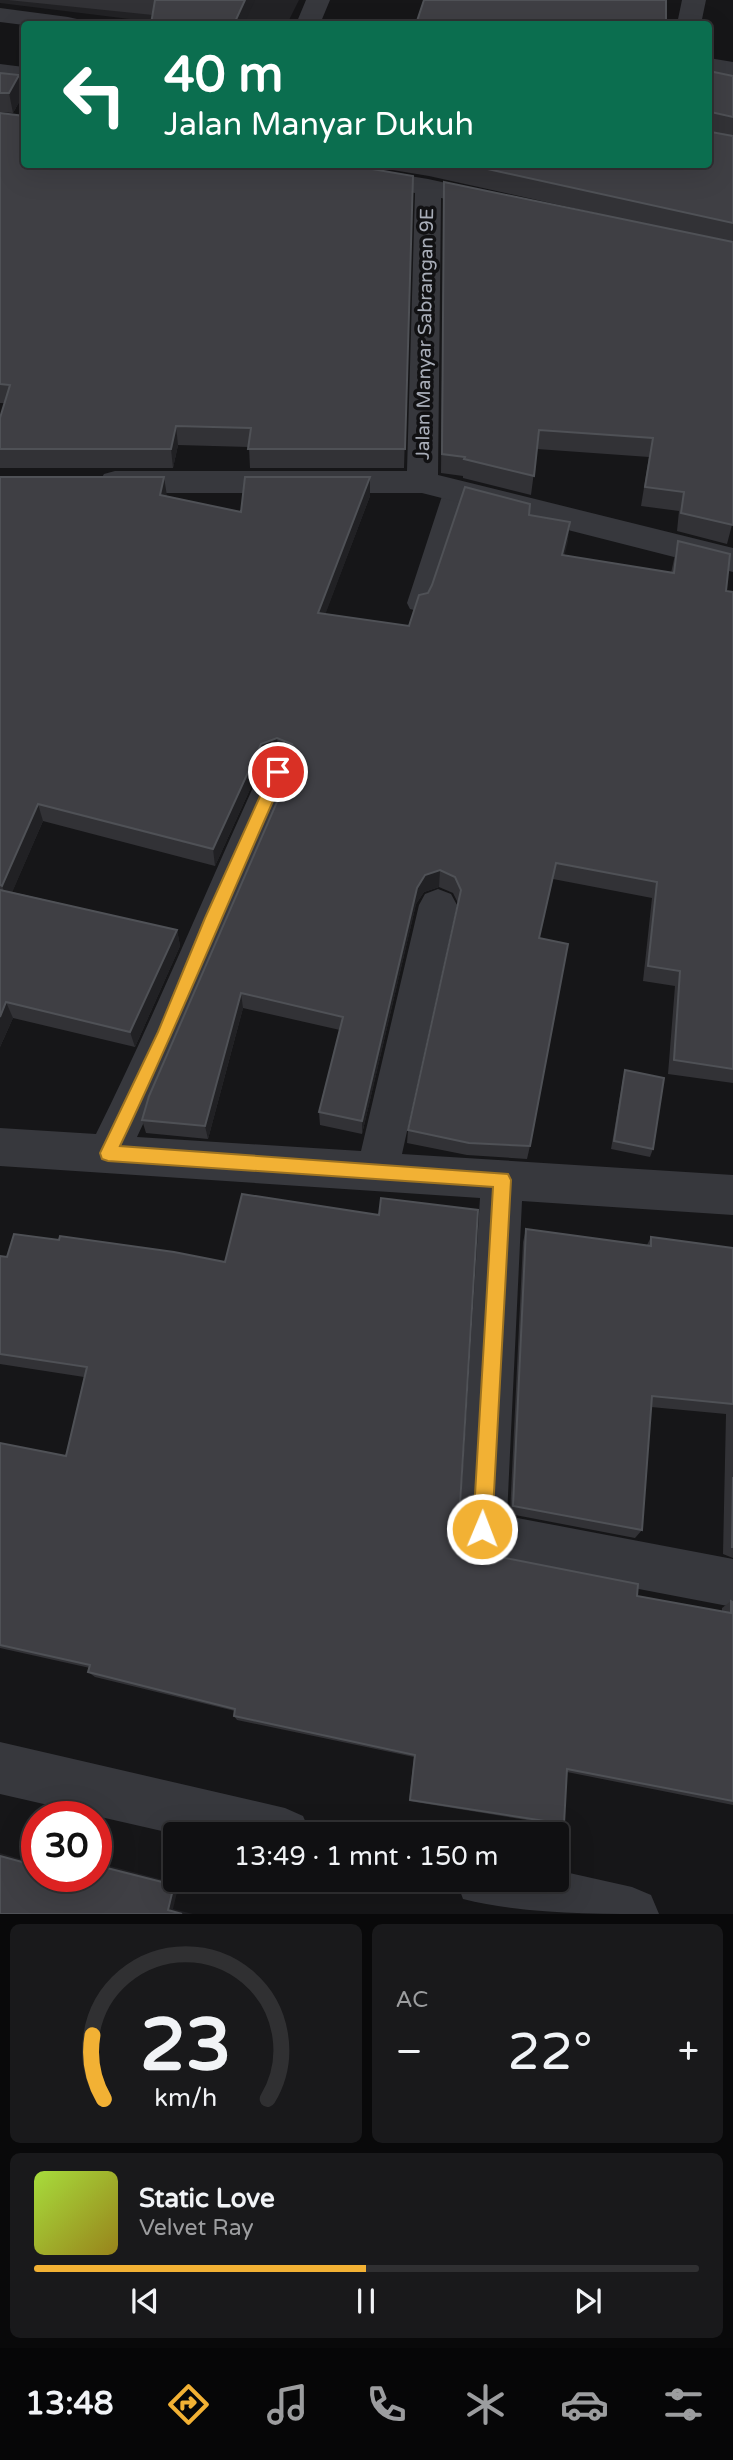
<!DOCTYPE html>
<html lang="id">
<head>
<meta charset="utf-8">
<style>
  :root { --surface:#101012; --page:#19191b; --text:#f1f3f6; --muted:#9c9d9f; --line:#303032; --accent:#f2b134 }
  body { margin:0; font-family:"Varela Round",sans-serif; background:var(--page); color:var(--text); height:100vh; display:flex; flex-direction:column; font-size:26px; white-space:nowrap }
  * { box-sizing:border-box; margin:0 }
  p { font-size:23px; color:var(--muted) }
  .icon { flex:none; width:38px; height:38px; fill:none; stroke:currentColor; stroke-width:2; stroke-linecap:round; stroke-linejoin:round }
  .map { position:relative; height:1914px; overflow:hidden }
  .drawer { display:flex; flex-direction:column; gap:10px; padding:10px; background:#09090a; flex:1 }
  .drawer>* { flex:none }
  .hud { position:absolute; left:21px; top:21px; width:691px; height:147px; border-radius:7px; box-shadow:0 7px 28px #0002,0 0 0 2px var(--line); background:#0b6e4f; color:#fff; overflow:hidden }
  .speed { position:absolute; left:21px; top:1801px; display:flex; gap:14px; font-size:35px; font-weight:700; text-align:center }
  .speed>* { display:grid; place-content:center; width:91px; height:91px; border-radius:50%; background:var(--surface); box-shadow:0 7px 28px #0002,0 0 0 2px var(--line); line-height:1 }
  .speed .limit { border:10px solid #d22; background:#fff; color:#111 }
  .pin { position:absolute; display:grid; place-items:center; width:60px; height:60px; color:#fff; margin:-30px; border:4px solid #fff; border-radius:50%; box-shadow:0 2px 7px #0007 }
  .me { position:absolute; width:77px; margin:-38px; rotate:1deg; stroke-linejoin:round; filter:drop-shadow(0 0 5px #0008) }
  .turn { display:flex; align-items:center; gap:24px; height:147px; padding:0 28px; font-size:32px }
  .turn .icon { width:91px; height:91px; stroke-width:2.5 }
  .turn b { display:block; font-size:49px; line-height:60px }
  .big { font-size:52px; font-weight:600; line-height:1.1 }
  .drawer .widget { flex:1; display:flex; flex-direction:column; justify-content:center; gap:10px; min-width:0; padding:0 24px; border-radius:10px; background:var(--page) }
  .drawer .dial { align-items:center; gap:0 }
  .dial svg { height:182px; overflow:visible; fill:none; stroke:var(--line); stroke-width:7; stroke-linecap:round; text-anchor:middle }
  .dial text { fill:var(--text); stroke:none }
  .song { display:flex; align-items:center; gap:21px }
  .cover { width:84px; height:84px; border-radius:10px; background:linear-gradient(135deg,hsl(80 70% 55%),hsl(50 70% 35%)) }
  .played { height:7px; border-radius:4px; background:linear-gradient(90deg,var(--accent) 50%,var(--line) 50%) }
  .keys { display:flex; justify-content:space-around; direction:ltr }
  .heat { display:flex; justify-content:space-between; align-items:center; font-size:38px; direction:ltr }
  .drawer .tiles { flex:1; display:grid; gap:10px; grid-template-columns:1fr 1fr }
  .widget:last-child { grid-column:span 2 }
  .trip { position:absolute; left:163px; top:1822px; width:406px; height:70px; border-radius:7px; background:var(--surface); box-shadow:0 7px 28px #0002,0 0 0 2px var(--line); font-weight:600; line-height:70px; text-align:center }
  .dock { display:flex; height:112px; justify-content:space-around; align-items:center; background:#060607; color:var(--muted) }
  .dock .icon { width:49px; height:49px }
  .dock .current { color:var(--accent) }
  .dock b { font-size:32px; color:var(--text) }
  .map>svg:first-child { display:block }
</style>
</head>
<body>
<div class="map">
<svg width="733" height="1914" viewBox="0 0 733 1914">
  <rect width="100%" height="100%" fill="#161618"/>
  <!-- built -->
  <path fill="#222225" d="M0,0H299L287,24H170L0,3Z"/>
  <g fill="none" stroke-linecap="round" stroke-linejoin="round">
    <!-- lane -->
    <path fill="#37383d" fill-rule="evenodd" d="M0,64L24,67V77L0,74Z
      M455,483L463,485L466,490L429,603L426,609L418,611L410,609L407,603L444,490L447,485Z"/>
    <!-- street -->
    <path fill="#37383d" fill-rule="evenodd" d="M306,0H330L320,24H296Z
      M682,0H706L701,24H677Z
      M0,8L68,17L77,19L80,24L24,25L0,22Z
      M709,58L733,62V76L709,72Z
      M272,164H337L428,179L506,196L510,202L506,208L497,210L441,198L438,475L733,548V572L422,493H115L104,490L99,482L104,474L115,471H407L415,193L285,172L276,170Z
      M278,758L291,762L296,772C242,893 194,1017 137,1137L361,1151L419,905L425,894L438,889L451,894L457,905L402,1154L733,1175V1215L522,1201L507,1516L733,1559V1607L498,1562C474,1555 469,1552 459,1529L480,1198L0,1166V1128L96,1134C155,1015 205,893 260,772L265,762Z
      M0,1742L285,1808L303,1816L311,1834H175L0,1794Z
      M556,1870L632,1887L651,1895L659,1914C594,1914 524,1914 463,1899L456,1880H556Z"/>
  </g>
  <!-- wall -->
  <path fill="#323236" d="M8,0H255L153,15Z
    M709,71L733,76V521L727,544L677,531L679,511L641,506L649,457L537,449L531,495L463,478V476L441,473L444,182L609,216L429,176L356,164H709Z
    M0,73L23,95L13,113L0,112Z
    M0,113L24,164L413,176L404,468H250L249,447L178,445L173,468H0V418L4,403H0Z
    M0,477L167,496L241,512L370,496L325,614L409,626L428,593L529,515L570,522L564,556L671,573L678,541L726,591L733,592V1083L668,1074L675,986L643,981L652,898L553,879L539,939L530,1146L527,1159L467,1155L407,1143L408,1130L458,903L453,893L439,887L424,892L416,904L362,1134L320,1125L319,1112L340,1030L243,1008L208,1139L146,1133L142,1120L294,763L293,761L279,755L263,761L215,866L43,821L12,892L177,930L180,946L135,1047L13,1018L0,1047Z
    M625,1070L653,1149L650,1157L611,1149L623,1079Z
    M526,1229L647,1245L651,1237L733,1248V1558L723,1554L726,1414L651,1407L642,1530L635,1538L510,1514L523,1242Z
    M0,1256L459,1521L466,1537L479,1549L500,1557L637,1596L722,1611V1608L731,1601L733,1602V1805L567,1772L564,1824L558,1825L409,1801L414,1757L237,1720L234,1716L235,1711L95,1677L88,1672L90,1668L0,1648V1443L66,1456L84,1377L0,1364Z"/>
  <!-- shaded-wall -->
  <path fill="#212124" d="M245,0H255L244,24H234Z
    M19,75L23,95L13,113L9,93Z
    M176,426L178,445L173,468L171,449Z
    M164,477L167,496L160,495Z
    M370,477V496L319,631L318,613Z
    M570,522L568,541L560,574L562,555Z
    M277,738L279,755L263,761L215,866L213,849L261,744Z
    M38,804L43,821L8,902L2,886Z
    M440,870L439,887L424,892L416,904L362,1134V1121L417,888L425,875Z
    M177,930L180,946L135,1047L130,1032Z
    M241,993L243,1008L208,1139L205,1126Z
    M6,1002L13,1018L0,1047V1017Z
    M0,1853L37,1864V1866L0,1856Z
    M106,1865L179,1884L173,1909L193,1914H182L168,1910L99,1866Z
    M72,1876H82L102,1881L95,1882Z"/>
  <!-- building -->
  <path fill="#3f3f44" stroke="#4f5156" stroke-width="2" d="M155,0H245L234,24H151Z
    M424,0H666V22L665,24H416Z
    M709,71L733,76V117L711,112V132L733,136V223L465,164H709Z
    M0,73L19,75L9,93H0Z
    M0,113L24,116V164H343L413,176L405,449H248L251,428L176,426L171,449H0V418L10,385L0,384Z
    M444,182L733,242V525L681,513L684,492L645,487L653,438L539,430L534,476L464,459L465,457L442,454Z
    M0,477H164L160,495L241,512L245,477H370L318,613L409,626L419,595L428,593L432,585L465,487L530,504L529,515L570,522L562,555L674,573L678,541L730,554L726,591L733,592V1069L674,1060L680,971L648,966L657,882L556,863L539,938L568,944L530,1146L469,1143L408,1130L461,890L455,877L440,870L425,875L417,888L362,1121L319,1112L343,1017L241,993L205,1126L142,1120L149,1096L297,756L292,744L277,738L261,744L213,849L38,804L2,886L0,885Z
    M0,890L177,930L130,1032L6,1002L0,1017Z
    M625,1070L664,1078L653,1149L614,1141Z
    M242,1194L379,1215L381,1198L478,1210L459,1521L466,1537L479,1549L500,1557L638,1584L637,1596L731,1613V1601L733,1602V1801L567,1769L564,1824L410,1800L415,1755L234,1716L235,1709L88,1672L90,1665L0,1645V1443L66,1456L87,1367L0,1354V1256L7,1257L14,1234L59,1240L60,1236L174,1252L225,1262Z
    M526,1229L651,1246V1237L733,1248V1404L652,1396L642,1530L513,1506Z
    M733,1477V1547H732Z
    M0,1856L37,1866V1876H72L95,1882L99,1866L174,1885L168,1910L182,1914H0Z"/>
  <!-- route -->
  <path fill="#f2b134" stroke="#9d7322" stroke-width="2" d="M278,766L286,772C230,896 179,1023 120,1146L508,1174L511,1180L492,1529L489,1536L482,1539L476,1536L473,1529L493,1187L108,1161L102,1159L100,1153L158,1032L205,918L271,772Z"/>
  <g text-anchor="middle" dominant-baseline="central" stroke-width="7" stroke-linejoin="round" paint-order="stroke">
    <!-- far-street labels -->
    <g font-size="19" fill="#a8adb8" stroke="#111113">
      <text transform="translate(425 334) rotate(-89)">Jalan Manyar Sabrangan 9E</text>
    </g>
  </g>
</svg>
<div class="speed"><div class="limit">30</div></div>
<div class="pin" style="left:278px;top:772px;background:#d93025"><svg class="icon" aria-label="arrive" viewBox="0 0 24 24"><path d="M6 21V4h12l-3 4 3 4H6"/></svg></div>
<svg class="me" style="left:482px;top:1529px" viewBox="-20 -20 40 40"><circle r="17" fill="#f2b134" stroke="#fff" stroke-width="3"/><path d="M0-11L8 9 0 5-8 9z" fill="#fff"/></svg>
<div class="trip">13:49 · 1 mnt · 150 m</div>
<div class="hud">
<div class="turn"><svg class="icon" aria-label="left" viewBox="0 0 24 24"><path d="M17 20v-9H6M10 6l-5 5 5 5"/></svg><div><b>40 m</b>Jalan Manyar Dukuh</div></div>
</div>
</div>
<section class="drawer">
<div class="tiles">
<div class="widget dial"><svg viewBox="0 0 100 80">
<path d="M14 69A42 42 0 1 1 86 69"/>
<path d="M14 69A42 42 0 0 1 9 41" stroke="#f2b134"/>
<text x="50" y="56" font-size="32" font-weight="700">23</text>
<text x="50" y="72" font-size="11">km/h</text>
</svg></div>
<div class="widget"><p>AC</p>
<div class="heat"><a>−</a><b class="big">22°</b><a>+</a></div>
</div>
<div class="widget">
<div class="song"><i class="cover"></i><div><b>Static Love</b><p>Velvet Ray</p></div></div>
<div class="played"></div>
<div class="keys"><svg class="icon" aria-label="previous" viewBox="0 0 24 24"><path d="M18 5L8 12l10 7zM5 5v14"/></svg><svg class="icon" aria-label="pause" viewBox="0 0 24 24"><path d="M8 5v14M16 5v14"/></svg><svg class="icon" aria-label="next" viewBox="0 0 24 24"><path d="M6 5l10 7-10 7zM19 5v14"/></svg></div>
</div>
</div>
</section>
<nav class="dock">
<b>13:48</b>
<svg class="icon current" aria-label="directions" viewBox="0 0 24 24"><path d="M12 3l9 9-9 9-9-9zM9 14v-3h6M13 9l2 2-2 2"/></svg>
<svg class="icon" aria-label="music" viewBox="0 0 24 24"><path d="M9 18V5l10-2v13"/><circle cx="6" cy="18" r="3"/><circle cx="16" cy="16" r="3"/></svg>
<svg class="icon" aria-label="phone" viewBox="0 0 24 24"><path d="M5 4h4l2 5-3 2q2 4 5 5l2-3 5 2v4C11 20 4 13 5 4z"/></svg>
<svg class="icon" aria-label="climate" viewBox="0 0 24 24"><path d="M12 3v18M4 7l16 10M4 17L20 7"/></svg>
<svg class="icon" aria-label="car" viewBox="0 0 24 24"><path d="M5 17H2v-5l4-1 3-4h7l3 4 3 1v5h-3M9 17h6M6 11h13"/><circle cx="7" cy="17" r="2"/><circle cx="17" cy="17" r="2"/></svg>
<svg class="icon" aria-label="filters" viewBox="0 0 24 24"><path d="M4 7h16M4 17h16"/><circle cx="9" cy="7" r="2"/><circle cx="15" cy="17" r="2"/></svg>
</nav>
</body>
</html>
